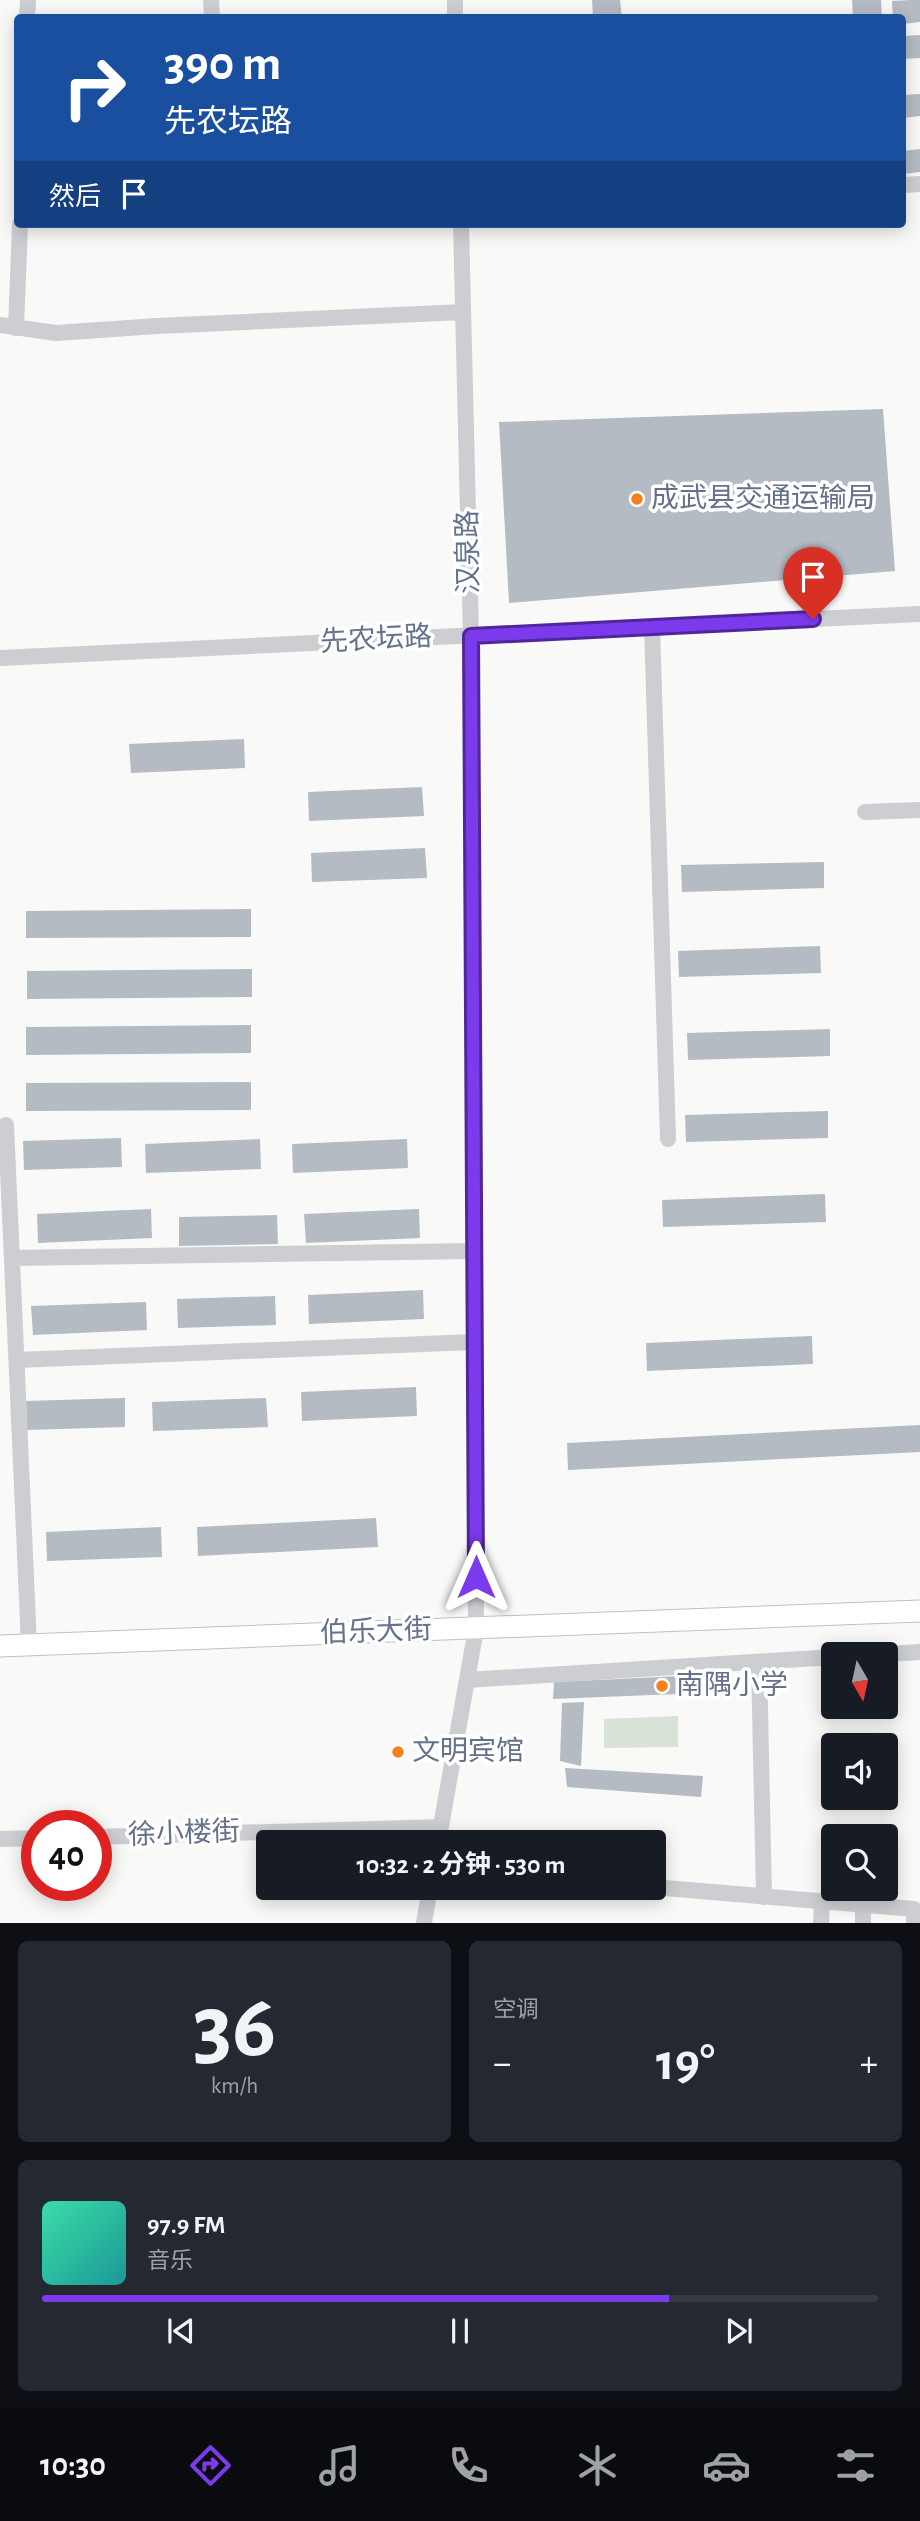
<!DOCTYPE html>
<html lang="zh">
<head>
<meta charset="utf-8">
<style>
  :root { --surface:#171b24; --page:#242831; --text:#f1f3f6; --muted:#9ea1a6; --line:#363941; --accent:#7c3aed }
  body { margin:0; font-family:"Alegreya Sans","Noto Sans SC",sans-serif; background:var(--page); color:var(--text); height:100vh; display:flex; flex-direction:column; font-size:26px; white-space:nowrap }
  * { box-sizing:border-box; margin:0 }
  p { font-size:23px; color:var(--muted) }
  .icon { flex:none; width:38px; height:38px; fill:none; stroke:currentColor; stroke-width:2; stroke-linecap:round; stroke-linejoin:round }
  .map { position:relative; height:1923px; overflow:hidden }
  .drawer { display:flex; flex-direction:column; gap:18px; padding:18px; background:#0d0f14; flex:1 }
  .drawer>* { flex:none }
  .guide { position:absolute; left:14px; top:14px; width:892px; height:214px; border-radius:7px; box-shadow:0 4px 18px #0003; background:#1a4fa0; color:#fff; overflow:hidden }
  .needle { width:46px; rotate:171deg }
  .tools { position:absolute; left:821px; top:1642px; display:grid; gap:14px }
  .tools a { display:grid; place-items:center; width:77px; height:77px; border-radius:7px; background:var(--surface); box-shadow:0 4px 18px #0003; font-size:35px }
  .speed { position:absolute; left:21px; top:1810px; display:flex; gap:14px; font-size:35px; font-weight:700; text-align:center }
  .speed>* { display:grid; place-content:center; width:91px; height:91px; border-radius:50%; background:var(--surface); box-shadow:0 4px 18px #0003; line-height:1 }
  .speed .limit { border:10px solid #d22; background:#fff; color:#111 }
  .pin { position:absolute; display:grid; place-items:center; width:60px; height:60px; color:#fff; margin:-72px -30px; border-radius:50% 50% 50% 0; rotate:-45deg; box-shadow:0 0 7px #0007 }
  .pin .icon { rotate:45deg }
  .me { position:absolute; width:77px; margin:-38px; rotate:0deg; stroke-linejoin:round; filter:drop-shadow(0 0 5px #0008) }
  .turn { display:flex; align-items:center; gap:24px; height:147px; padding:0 35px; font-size:32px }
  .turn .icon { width:91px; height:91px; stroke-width:2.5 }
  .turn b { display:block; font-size:49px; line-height:60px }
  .then { display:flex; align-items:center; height:66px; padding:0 35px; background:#0003; gap:14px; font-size:26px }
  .big { font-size:52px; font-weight:700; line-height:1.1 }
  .drawer .card { flex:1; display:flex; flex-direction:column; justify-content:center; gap:10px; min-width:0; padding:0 24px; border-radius:10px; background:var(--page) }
  .drawer .dial { align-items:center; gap:0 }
  .dial b { font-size:91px; line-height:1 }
  .song { display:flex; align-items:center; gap:21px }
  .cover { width:84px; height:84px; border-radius:10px; background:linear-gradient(135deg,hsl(160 70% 55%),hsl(180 70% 35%)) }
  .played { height:7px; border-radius:4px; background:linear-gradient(90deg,var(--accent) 75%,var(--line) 75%) }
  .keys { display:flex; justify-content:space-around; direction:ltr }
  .heat { display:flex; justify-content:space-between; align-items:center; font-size:38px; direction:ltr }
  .drawer .tiles { flex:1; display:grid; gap:18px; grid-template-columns:1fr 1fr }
  .card:last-child { grid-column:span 2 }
  .trip { position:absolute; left:256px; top:1830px; width:410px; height:70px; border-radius:7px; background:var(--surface); box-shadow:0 4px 18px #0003; font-weight:700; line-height:70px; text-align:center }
  .dock { display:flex; height:112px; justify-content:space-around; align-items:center; background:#090b0e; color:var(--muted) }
  .dock .icon { width:49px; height:49px }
  .dock .active { color:var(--accent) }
  .dock b { font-size:32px; color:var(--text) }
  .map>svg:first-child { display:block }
</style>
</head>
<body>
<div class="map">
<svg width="920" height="1923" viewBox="0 0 920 1923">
  <rect width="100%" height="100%" fill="#f9faf7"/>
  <!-- green -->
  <path fill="#d9e2d7" d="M678,1716V1747L604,1748V1719Z"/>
  <!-- building -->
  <path fill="#b5bbc3" d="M592,0H620L622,18H593Z
    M852,0H881L882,18H853Z
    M910,0H920V22L903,24V18H893L892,1Z
    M920,35V58L903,59V36Z
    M920,94V116L903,118V95Z
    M920,149V172L903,174V151Z
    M883,409L895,571L509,603L499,422Z
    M244,739L245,768L131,773L129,744Z
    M422,787L424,816L309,821L308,792Z
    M425,848L427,878L312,882L311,853Z
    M824,862V888L682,892L681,865Z
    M251,909V937L26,938V911Z
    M820,946L821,973L679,977L678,951Z
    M252,969V997L27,999V971Z
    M251,1025V1053L26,1055V1027Z
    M830,1029V1056L688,1060L687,1033Z
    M251,1082V1110L26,1111V1083Z
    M828,1111V1138L686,1142L685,1115Z
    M121,1138L122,1167L24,1170L23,1141Z
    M260,1139L261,1169L146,1173L145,1144Z
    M407,1139L408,1168L293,1173L292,1144Z
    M825,1194L826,1222L663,1227L662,1200Z
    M151,1209L152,1238L38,1243L37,1214Z
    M419,1209L420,1238L306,1243L304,1214Z
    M277,1215L278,1244L179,1246V1217Z
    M423,1290L424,1319L309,1324L308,1295Z
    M275,1296L276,1325L178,1328L177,1299Z
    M146,1302L147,1330L33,1335L31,1306Z
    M812,1336L813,1364L647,1371L646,1343Z
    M416,1387L417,1416L302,1421L301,1392Z
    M125,1398V1427L27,1430L26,1401Z
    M266,1398L268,1427L153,1431L152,1402Z
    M920,1425V1452L568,1470L567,1443Z
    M376,1518L378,1547L198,1556L197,1527Z
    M161,1527L162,1557L47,1561L46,1532Z
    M702,1675V1693L553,1699L554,1682Z
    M584,1702L581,1766L560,1761L562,1703Z
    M565,1768L703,1776L701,1797L567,1787Z"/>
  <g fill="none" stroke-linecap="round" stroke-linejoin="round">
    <defs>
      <path id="major" d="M0,1646L920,1611"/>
    </defs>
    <!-- major casing -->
    <use href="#major" stroke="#bec0c5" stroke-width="23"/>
    <!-- minor -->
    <path stroke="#ccced2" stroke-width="16" d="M211,0L212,18
      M455,0V18
      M27,18L28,0
      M903,185L920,184
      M0,325L56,333L157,326L463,312
      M16,328L20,224
      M652,627L668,1139
      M0,658L920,614
      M865,812L920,810
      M6,1125L29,1645
      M12,1258L474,1251
      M17,1360L474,1342
      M886,1654L920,1652
      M759,1662L764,1897
      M467,1680L833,1657
      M96,1837L441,1827
      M0,1839L37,1838
      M438,1843L476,1629L471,636L461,224
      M653,1887L914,1909V1923
      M424,1923L430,1888
      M821,1923L822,1901
      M863,1923V1905"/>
    <!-- major -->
    <use href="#major" stroke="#fff" stroke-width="21"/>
  </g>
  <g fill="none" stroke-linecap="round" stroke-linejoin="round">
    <defs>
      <path id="route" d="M476,1577L471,636L813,619"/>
    </defs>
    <!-- route casing -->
    <use href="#route" stroke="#51269a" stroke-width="18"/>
    <!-- route -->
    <use href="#route" stroke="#7c3aed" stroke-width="12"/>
  </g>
  <!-- markers -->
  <g fill="#f5811c" stroke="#fff" stroke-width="2.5">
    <circle cx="637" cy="499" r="7"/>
    <circle cx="662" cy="1686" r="7"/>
    <circle cx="398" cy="1752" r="7"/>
  </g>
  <g text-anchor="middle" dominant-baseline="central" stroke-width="7" stroke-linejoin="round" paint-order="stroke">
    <!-- poi labels -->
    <g font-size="28" fill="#65728b" stroke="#fff" text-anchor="start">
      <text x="651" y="499">成武县交通运输局</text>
      <text x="676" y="1686">南隅小学</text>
      <text x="412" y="1752">文明宾馆</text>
    </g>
    <!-- street labels -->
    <g font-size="28" fill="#65728b" stroke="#fff">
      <text transform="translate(469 552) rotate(-91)">汉泉路</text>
      <text transform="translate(376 640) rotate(-3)">先农坛路</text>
      <text transform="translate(376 1632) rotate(-2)">伯乐大街</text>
      <text transform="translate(184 1834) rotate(-2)">徐小楼街</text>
    </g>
  </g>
</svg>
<div class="tools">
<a><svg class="needle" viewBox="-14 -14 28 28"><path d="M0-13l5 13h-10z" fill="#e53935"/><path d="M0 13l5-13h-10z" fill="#9ea1a6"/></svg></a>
<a><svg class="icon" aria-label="sound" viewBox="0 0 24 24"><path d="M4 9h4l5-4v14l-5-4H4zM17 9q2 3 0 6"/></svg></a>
<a><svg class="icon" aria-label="search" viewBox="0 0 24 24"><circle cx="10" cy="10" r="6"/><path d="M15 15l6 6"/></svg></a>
</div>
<div class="speed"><div class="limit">40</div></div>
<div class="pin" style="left:813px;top:619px;background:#d93025"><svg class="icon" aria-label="arrive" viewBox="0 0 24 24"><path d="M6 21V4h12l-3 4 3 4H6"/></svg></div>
<svg class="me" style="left:476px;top:1577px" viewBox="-20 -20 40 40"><path d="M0-17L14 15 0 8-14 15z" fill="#7c3aed" stroke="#fff" stroke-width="4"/></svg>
<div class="trip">10:32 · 2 分钟 · 530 m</div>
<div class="guide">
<div class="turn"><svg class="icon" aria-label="right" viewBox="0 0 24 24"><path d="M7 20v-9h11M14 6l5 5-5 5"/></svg><div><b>390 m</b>先农坛路</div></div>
<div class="then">然后<svg class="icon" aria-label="arrive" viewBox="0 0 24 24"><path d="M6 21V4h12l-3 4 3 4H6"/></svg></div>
</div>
</div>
<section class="drawer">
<div class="tiles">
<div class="card dial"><b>36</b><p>km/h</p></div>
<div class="card"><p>空调</p>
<div class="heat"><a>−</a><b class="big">19°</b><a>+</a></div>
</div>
<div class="card">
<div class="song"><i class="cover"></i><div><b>97.9 FM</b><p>音乐</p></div></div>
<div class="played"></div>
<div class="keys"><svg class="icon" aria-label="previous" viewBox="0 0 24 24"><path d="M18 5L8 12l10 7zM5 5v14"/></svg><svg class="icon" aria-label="pause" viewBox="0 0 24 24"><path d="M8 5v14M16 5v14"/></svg><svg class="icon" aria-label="next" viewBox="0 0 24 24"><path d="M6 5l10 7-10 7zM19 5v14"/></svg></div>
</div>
</div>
</section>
<nav class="dock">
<b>10:30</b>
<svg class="icon active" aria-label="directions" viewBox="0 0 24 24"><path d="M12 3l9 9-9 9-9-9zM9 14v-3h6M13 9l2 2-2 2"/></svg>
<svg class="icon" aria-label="music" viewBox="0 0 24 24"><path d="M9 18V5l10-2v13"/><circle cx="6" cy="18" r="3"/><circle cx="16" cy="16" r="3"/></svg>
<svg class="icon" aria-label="phone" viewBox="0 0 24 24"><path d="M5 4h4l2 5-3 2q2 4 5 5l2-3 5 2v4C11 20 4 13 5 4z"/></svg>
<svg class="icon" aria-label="climate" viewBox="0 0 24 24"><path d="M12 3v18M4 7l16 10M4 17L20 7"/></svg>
<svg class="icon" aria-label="car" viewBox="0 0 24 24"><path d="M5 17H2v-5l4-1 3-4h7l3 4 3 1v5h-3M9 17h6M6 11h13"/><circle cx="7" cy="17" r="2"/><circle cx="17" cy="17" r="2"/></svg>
<svg class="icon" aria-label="filters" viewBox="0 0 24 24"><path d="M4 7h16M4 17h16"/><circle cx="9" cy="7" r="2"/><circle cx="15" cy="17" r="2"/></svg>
</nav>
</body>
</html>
